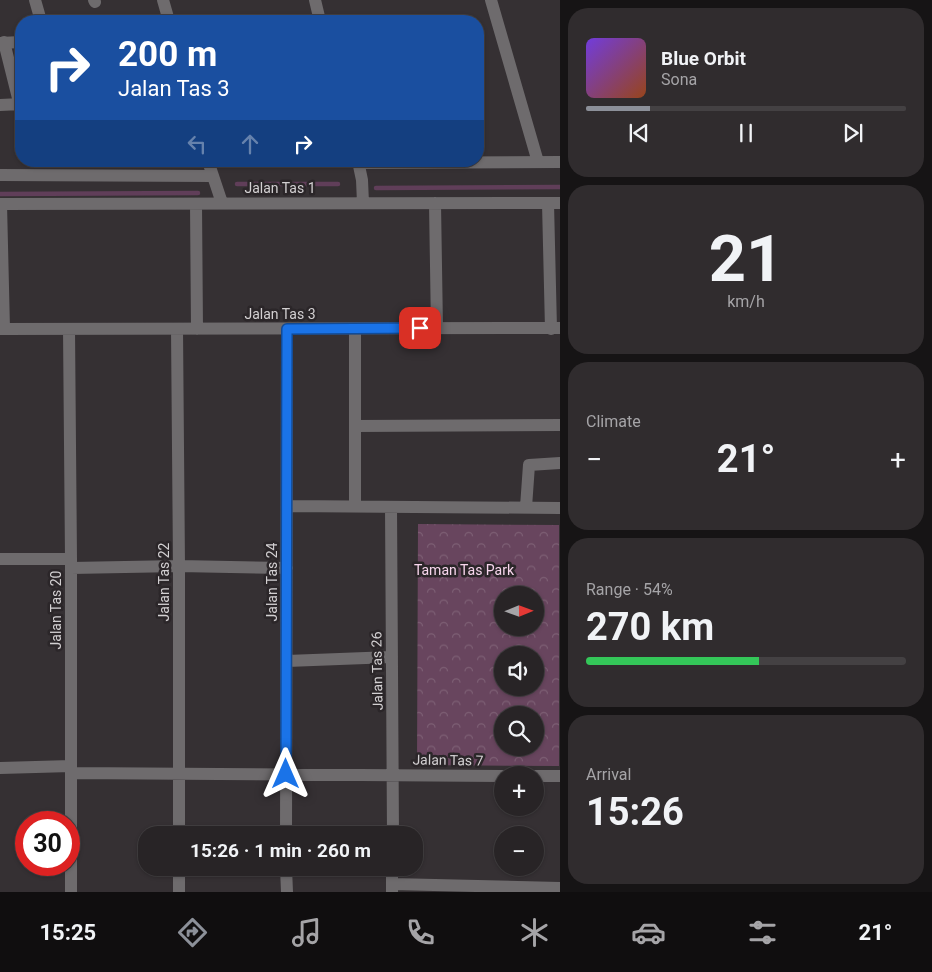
<!DOCTYPE html>
<html lang="en">
<head>
<meta charset="utf-8">
<style>
  :root { --surface:#282426; --page:#302c2e; --text:#f1f3f6; --muted:#a5a4a7; --line:#444143; --accent:#8c9099 }
  body { margin:0; font-family:Roboto,sans-serif; background:var(--page); color:var(--text); height:100vh; display:flex; flex-direction:column; font-size:19px; white-space:nowrap }
  * { box-sizing:border-box; margin:0 }
  p { font-size:16px; color:var(--muted) }
  .icon { flex:none; width:28px; height:28px; fill:none; stroke:currentColor; stroke-width:2; stroke-linecap:round; stroke-linejoin:round }
  .map { position:relative; flex:1; overflow:hidden }
  .side { display:flex; flex-direction:column; gap:8px; padding:8px; background:#161415; width:372px }
  .side>* { flex:none }
  .banner { position:absolute; left:15px; top:15px; width:469px; height:152px; border-radius:20px; box-shadow:0 1px 4px #0004,0 0 0 1px var(--line); background:#1a4fa0; color:#fff; overflow:hidden }
  .needle { width:32px; rotate:89deg }
  .tools { position:absolute; left:494px; top:586px; display:grid; gap:10px }
  .tools a { display:grid; place-items:center; width:50px; height:50px; border-radius:50%; background:var(--surface); box-shadow:0 1px 4px #0004,0 0 0 1px var(--line); font-size:25px }
  .speed { position:absolute; left:15px; top:811px; display:flex; gap:10px; font-size:25px; font-weight:700; text-align:center }
  .speed>* { display:grid; place-content:center; width:65px; height:65px; border-radius:50%; background:var(--surface); box-shadow:0 1px 4px #0004,0 0 0 1px var(--line); line-height:1 }
  .speed .limit { border:8px solid #d22; background:#fff; color:#111 }
  .pin { position:absolute; display:grid; place-items:center; width:42px; height:42px; color:#fff; margin:-21px; border-radius:10px; box-shadow:0 2px 8px #0006 }
  .me { position:absolute; width:55px; margin:-28px; rotate:0deg; stroke-linejoin:round; filter:drop-shadow(0 0 4px #0008) }
  .turn { display:flex; align-items:center; gap:18px; height:105px; padding:0 20px; font-size:22px }
  .turn .icon { width:65px; height:65px; stroke-width:2.5 }
  .turn b { display:block; font-size:35px; line-height:42px }
  .lanes { display:flex; align-items:center; height:48px; padding:0 20px; background:#0003; justify-content:center; gap:25px; direction:ltr }
  .lanes .off { opacity:.35 }
  .big { font-size:38px; font-weight:700; line-height:1.1 }
  .side .card { flex:1; display:flex; flex-direction:column; justify-content:center; gap:8px; min-width:0; padding:0 18px; border-radius:20px; background:var(--page) }
  .side .dial { align-items:center; gap:0 }
  .dial b { font-size:65px; line-height:1 }
  .song { display:flex; align-items:center; gap:15px }
  .cover { width:60px; height:60px; border-radius:8px; background:linear-gradient(135deg,hsl(260 70% 55%),hsl(20 70% 35%)) }
  .played { height:5px; border-radius:2px; background:linear-gradient(90deg,var(--accent) 20%,var(--line) 20%) }
  .keys { display:flex; justify-content:space-around; direction:ltr }
  .heat { display:flex; justify-content:space-between; align-items:center; font-size:28px; direction:ltr }
  .charge { height:8px; border-radius:4px; background:linear-gradient(90deg,#34c759 54%,var(--line) 0) }
  .trip { position:absolute; left:138px; top:826px; width:285px; height:50px; border-radius:20px; background:var(--surface); box-shadow:0 1px 4px #0004,0 0 0 1px var(--line); font-weight:700; line-height:50px; text-align:center }
  .menu { display:flex; height:80px; justify-content:space-around; align-items:center; background:#100e0f; color:var(--muted) }
  .menu .icon { width:35px; height:35px }
  .menu .selected { color:var(--accent) }
  .menu b { font-size:22px; color:var(--text) }
  main { display:flex; flex:1; min-height:0 }
  .map>svg:first-child { display:block }
</style>
</head>
<body>
<main>
<div class="map">
<svg width="560" height="892" viewBox="0 0 560 892">
  <defs>
    <pattern id="park-crowns" width="20" height="18" patternUnits="userSpaceOnUse" patternTransform="scale(1.25)"><rect width="20" height="18" fill="#68455e"/><path d="M2 6a3 3 0 1 1 6 0M12 15a3 3 0 1 1 6 0" fill="none" stroke="#7d5f74"/></pattern>
  </defs>
  <rect width="100%" height="100%" fill="#353033"/>
  <!-- park -->
  <path fill="url(#park-crowns)" fill-rule="evenodd" d="M418,524L559,525V766L417,765ZM502,595H535V628H502ZM502,655H535V688H502ZM502,715H535V748H502Z"/>
  <g fill="none" stroke-linecap="round" stroke-linejoin="round">
    <!-- stream -->
    <path stroke="#603e59" stroke-width="4.5" d="M237,184H338
      M376,188L560,187
      M0,194L198,193"/>
    <!-- minor -->
    <path stroke="#6e6b6d" stroke-width="12" d="M35,0L41,21
      M94,0L95,2
      M163,0L169,21
      M315,0L320,21
      M491,0L538,162
      M4,42L21,110
      M0,43L21,42
      M0,105L21,104
      M208,161L222,203
      M358,161L362,180L363,203
      M358,163L560,162
      M0,175L212,176
      M435,203L437,329
      M548,203L551,329
      M0,204L560,203
      M1,204L4,329
      M196,204L197,329
      M0,329L560,328
      M69,329L71,559V892
      M177,329L179,566V835
      M355,329V506
      M355,426L560,425
      M287,506L560,508
      M391,507L393,835
      M526,507L529,465L560,463
      M0,559H71
      M71,568L179,566L287,568
      M287,661L392,657
      M0,768L71,766
      M71,773L502,776
      M535,776H560
      M286,835L287,329
      M286,868L287,892
      M392,884L560,888
      M179,892V868
      M392,892V868"/>
  </g>
  <g fill="none" stroke-linecap="round" stroke-linejoin="round">
    <defs>
      <path id="route" d="M286,774L287,329L420,328"/>
    </defs>
    <!-- route casing -->
    <use href="#route" stroke="#114b97" stroke-width="12"/>
    <!-- route -->
    <use href="#route" stroke="#1a73e8" stroke-width="9"/>
  </g>
  <g text-anchor="middle" dominant-baseline="central" stroke-width="5" stroke-linejoin="round" paint-order="stroke">
    <!-- street labels -->
    <g font-size="14" fill="#d3d0d2" stroke="#2b2629">
      <text x="280" y="188">Jalan Tas 1</text>
      <text x="280" y="314">Jalan Tas 3</text>
      <text transform="translate(164 582) rotate(-90)">Jalan Tas 22</text>
      <text transform="translate(272 582) rotate(-90)">Jalan Tas 24</text>
      <text transform="translate(56 610) rotate(-90)">Jalan Tas 20</text>
      <text transform="translate(377 671) rotate(-91)">Jalan Tas 26</text>
      <text transform="translate(448 760) rotate(1)">Jalan Tas 7</text>
    </g>
    <!-- park labels -->
    <g font-size="14" fill="#f8d6ed" stroke="#2b2629">
      <text x="464" y="570">Taman Tas Park</text>
    </g>
  </g>
</svg>
<div class="tools">
<a><svg class="needle" viewBox="-14 -14 28 28"><path d="M0-13l5 13h-10z" fill="#e53935"/><path d="M0 13l5-13h-10z" fill="#a5a4a7"/></svg></a>
<a><svg class="icon" aria-label="sound" viewBox="0 0 24 24"><path d="M4 9h4l5-4v14l-5-4H4zM17 9q2 3 0 6"/></svg></a>
<a><svg class="icon" aria-label="search" viewBox="0 0 24 24"><circle cx="10" cy="10" r="6"/><path d="M15 15l6 6"/></svg></a>
<a>+</a>
<a>−</a>
</div>
<div class="speed"><div class="limit">30</div></div>
<div class="pin" style="left:420px;top:328px;background:#d93025"><svg class="icon" aria-label="arrive" viewBox="0 0 24 24"><path d="M6 21V4h12l-3 4 3 4H6"/></svg></div>
<svg class="me" style="left:286px;top:774px" viewBox="-20 -20 40 40"><path d="M0-17L14 15 0 8-14 15z" fill="#1a73e8" stroke="#fff" stroke-width="4"/></svg>
<div class="trip">15:26 · 1 min · 260 m</div>
<div class="banner">
<div class="turn"><svg class="icon" aria-label="right" viewBox="0 0 24 24"><path d="M7 20v-9h11M14 6l5 5-5 5"/></svg><div><b>200 m</b>Jalan Tas 3</div></div>
<div class="lanes"><svg class="icon off" aria-label="left" viewBox="0 0 24 24"><path d="M17 20v-9H6M10 6l-5 5 5 5"/></svg><svg class="icon off" aria-label="ahead" viewBox="0 0 24 24"><path d="M12 20V5M6 11l6-6 6 6"/></svg><svg class="icon" aria-label="right" viewBox="0 0 24 24"><path d="M7 20v-9h11M14 6l5 5-5 5"/></svg></div>
</div>
</div>
<section class="side">
<div class="card">
<div class="song"><i class="cover"></i><div><b>Blue Orbit</b><p>Sona</p></div></div>
<div class="played"></div>
<div class="keys"><svg class="icon" aria-label="previous" viewBox="0 0 24 24"><path d="M18 5L8 12l10 7zM5 5v14"/></svg><svg class="icon" aria-label="pause" viewBox="0 0 24 24"><path d="M8 5v14M16 5v14"/></svg><svg class="icon" aria-label="next" viewBox="0 0 24 24"><path d="M6 5l10 7-10 7zM19 5v14"/></svg></div>
</div>
<div class="card dial"><b>21</b><p>km/h</p></div>
<div class="card"><p>Climate</p>
<div class="heat"><a>−</a><b class="big">21°</b><a>+</a></div>
</div>
<div class="card"><p>Range · 54%</p><b class="big">270 km</b><div class="charge"></div></div>
<div class="card"><p>Arrival</p><b class="big">15:26</b></div>
</section>
</main>
<nav class="menu">
<b>15:25</b>
<svg class="icon selected" aria-label="directions" viewBox="0 0 24 24"><path d="M12 3l9 9-9 9-9-9zM9 14v-3h6M13 9l2 2-2 2"/></svg>
<svg class="icon" aria-label="music" viewBox="0 0 24 24"><path d="M9 18V5l10-2v13"/><circle cx="6" cy="18" r="3"/><circle cx="16" cy="16" r="3"/></svg>
<svg class="icon" aria-label="phone" viewBox="0 0 24 24"><path d="M5 4h4l2 5-3 2q2 4 5 5l2-3 5 2v4C11 20 4 13 5 4z"/></svg>
<svg class="icon" aria-label="climate" viewBox="0 0 24 24"><path d="M12 3v18M4 7l16 10M4 17L20 7"/></svg>
<svg class="icon" aria-label="car" viewBox="0 0 24 24"><path d="M5 17H2v-5l4-1 3-4h7l3 4 3 1v5h-3M9 17h6M6 11h13"/><circle cx="7" cy="17" r="2"/><circle cx="17" cy="17" r="2"/></svg>
<svg class="icon" aria-label="filters" viewBox="0 0 24 24"><path d="M4 7h16M4 17h16"/><circle cx="9" cy="7" r="2"/><circle cx="15" cy="17" r="2"/></svg>
<b>21°</b>
</nav>
</body>
</html>
